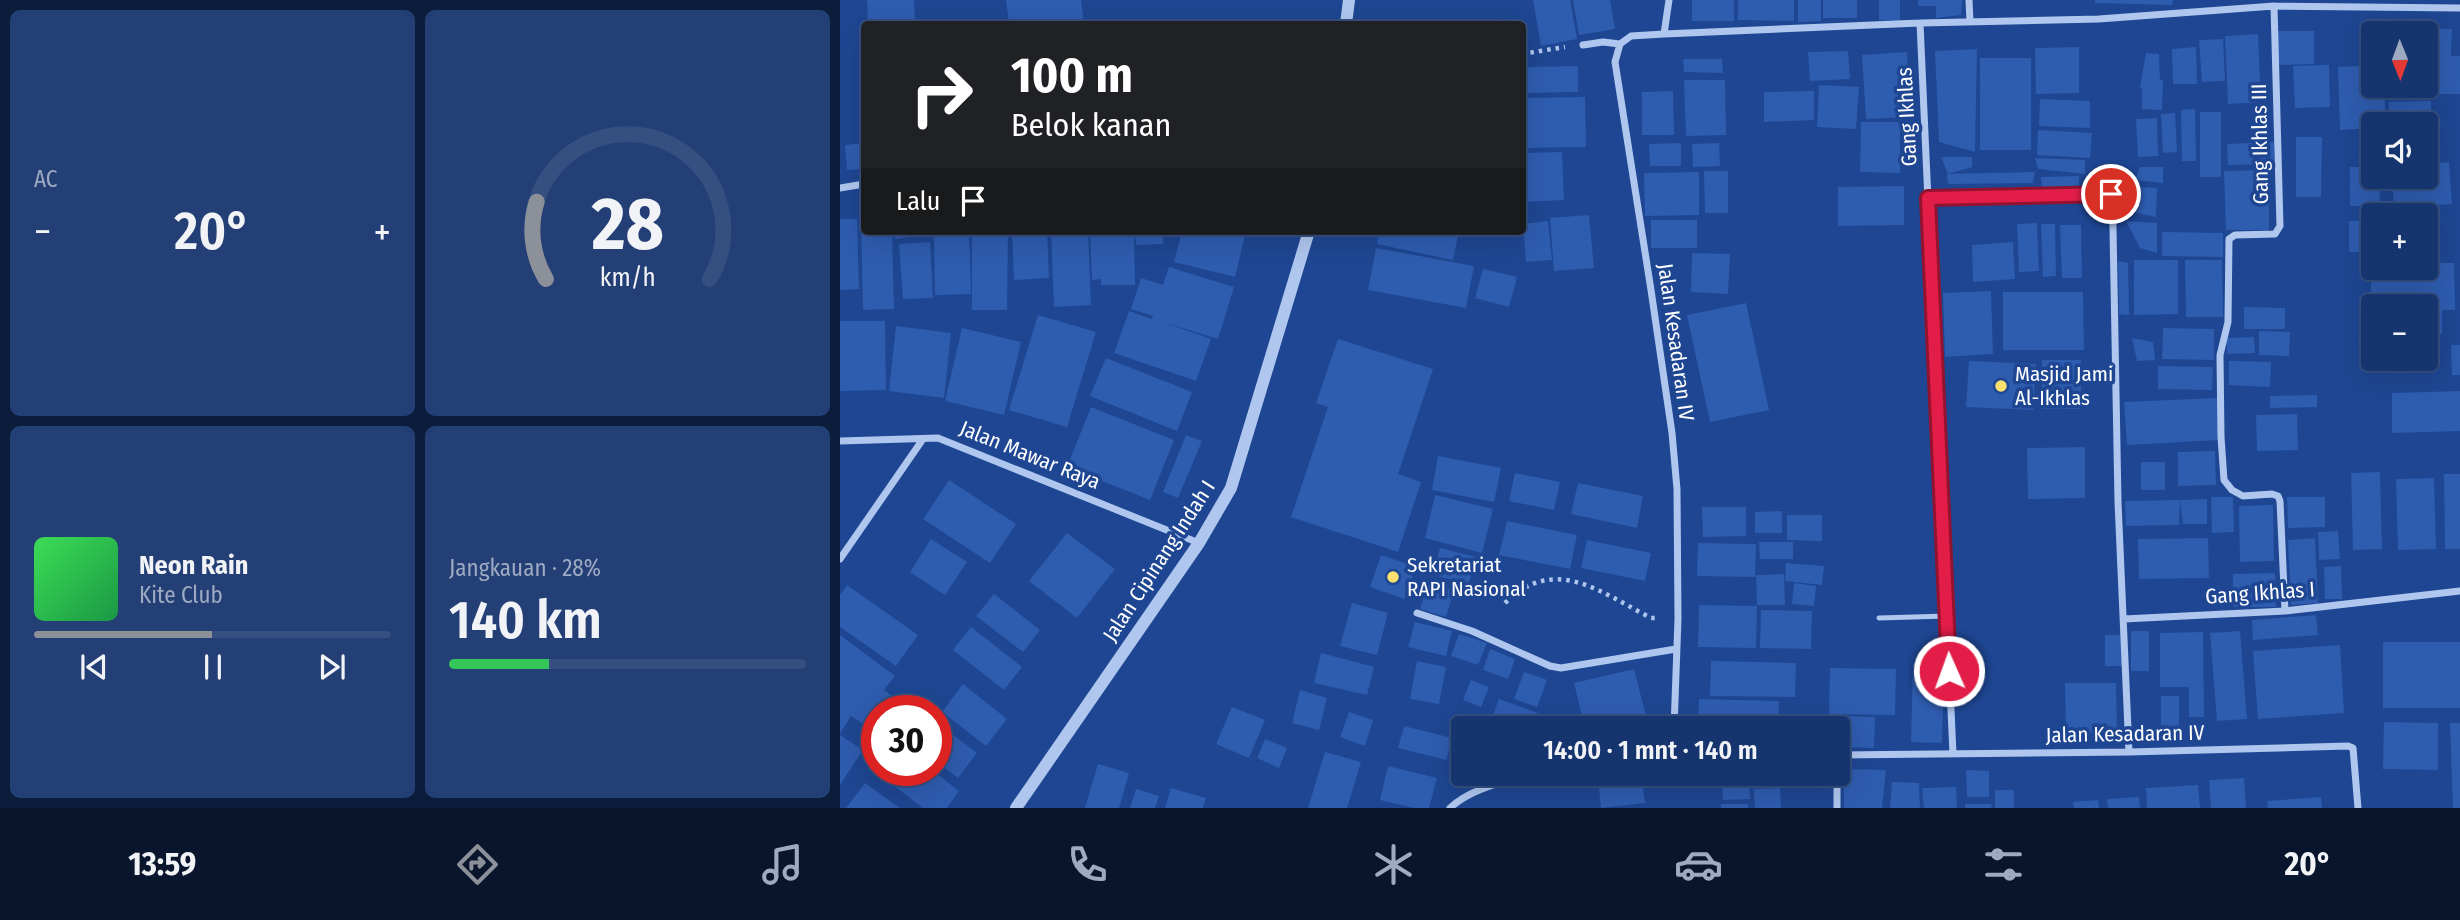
<!DOCTYPE html>
<html lang="id">
<head>
<meta charset="utf-8">
<style>
  :root { --surface:#16346e; --page:#233f76; --text:#f1f3f6; --muted:#9eaac2; --line:#354f81; --accent:#8c9099 }
  body { margin:0; font-family:"Fira Sans Condensed",sans-serif; background:var(--page); color:var(--text); height:100vh; display:flex; flex-direction:column; font-size:26px; white-space:nowrap }
  * { box-sizing:border-box; margin:0 }
  p { font-size:23px; color:var(--muted) }
  .icon { flex:none; width:38px; height:38px; fill:none; stroke:currentColor; stroke-width:2; stroke-linecap:round; stroke-linejoin:round }
  .map { position:relative; flex:1; overflow:hidden }
  .panel { display:flex; flex-direction:column; gap:10px; padding:10px; background:#0c1d3c; width:840px }
  .panel>* { flex:none }
  .guide { position:absolute; left:21px; top:21px; width:665px; height:214px; border-radius:7px; box-shadow:0 7px 28px #0002,0 0 0 2px var(--line); background:#202124; color:#fff; overflow:hidden }
  .needle { width:46px; rotate:179deg }
  .buttons { position:absolute; left:1521px; top:21px; display:grid; gap:14px }
  .buttons a { display:grid; place-items:center; width:77px; height:77px; border-radius:7px; background:var(--surface); box-shadow:0 7px 28px #0002,0 0 0 2px var(--line); font-size:35px }
  .speed { position:absolute; left:21px; top:695px; display:flex; gap:14px; font-size:35px; font-weight:700; text-align:center }
  .speed>* { display:grid; place-content:center; width:91px; height:91px; border-radius:50%; background:var(--surface); box-shadow:0 7px 28px #0002,0 0 0 2px var(--line); line-height:1 }
  .speed .limit { border:10px solid #d22; background:#fff; color:#111 }
  .pin { position:absolute; display:grid; place-items:center; width:60px; height:60px; color:#fff; margin:-30px; border:4px solid #fff; border-radius:50%; box-shadow:0 2px 7px #0007 }
  .me { position:absolute; width:77px; margin:-38px; rotate:358deg; stroke-linejoin:round; filter:drop-shadow(0 0 5px #0008) }
  .turn { display:flex; align-items:center; gap:24px; height:147px; padding:0 35px; font-size:32px }
  .turn .icon { width:91px; height:91px; stroke-width:2.5 }
  .turn b { display:block; font-size:49px; line-height:60px }
  .then { display:flex; align-items:center; height:66px; padding:0 35px; background:#0003; gap:14px; font-size:26px }
  .big { font-size:52px; font-weight:600; line-height:1.1 }
  .panel .tile { flex:1; display:flex; flex-direction:column; justify-content:center; gap:10px; min-width:0; padding:0 24px; border-radius:10px; background:var(--page) }
  .panel .dial { align-items:center; gap:0 }
  .dial svg { height:182px; overflow:visible; fill:none; stroke:var(--line); stroke-width:7; stroke-linecap:round; text-anchor:middle }
  .dial text { fill:var(--text); stroke:none }
  .song { display:flex; align-items:center; gap:21px }
  .cover { width:84px; height:84px; border-radius:10px; background:linear-gradient(135deg,hsl(130 70% 55%),hsl(140 70% 35%)) }
  .played { height:7px; border-radius:4px; background:linear-gradient(90deg,var(--accent) 50%,var(--line) 50%) }
  .keys { display:flex; justify-content:space-around; direction:ltr }
  .heat { display:flex; justify-content:space-between; align-items:center; font-size:38px; direction:ltr }
  .charge { height:10px; border-radius:5px; background:linear-gradient(90deg,#34c759 28%,var(--line) 0) }
  .panel .tiles { flex:1; display:grid; gap:10px; grid-template-columns:repeat(2,1fr) }
  .trip { position:absolute; left:611px; top:716px; width:399px; height:70px; border-radius:7px; background:var(--surface); box-shadow:0 7px 28px #0002,0 0 0 2px var(--line); font-weight:600; line-height:70px; text-align:center }
  .tab-bar { display:flex; height:112px; justify-content:space-around; align-items:center; background:#09152c; color:var(--muted) }
  .tab-bar .icon { width:49px; height:49px }
  .tab-bar .active { color:var(--accent) }
  .tab-bar b { font-size:32px; color:var(--text) }
  main { display:flex; flex:1; min-height:0 }
  .map>svg:first-child { display:block }
</style>
</head>
<body>
<main>
<section class="panel">
<div class="tiles">
<div class="tile"><p>AC</p>
<div class="heat"><a>−</a><b class="big">20°</b><a>+</a></div>
</div>
<div class="tile dial"><svg viewBox="0 0 100 80">
<path d="M14 69A42 42 0 1 1 86 69"/>
<path d="M14 69A42 42 0 0 1 10 35" stroke="#8c9099"/>
<text x="50" y="56" font-size="32" font-weight="700">28</text>
<text x="50" y="72" font-size="11">km/h</text>
</svg></div>
<div class="tile">
<div class="song"><i class="cover"></i><div><b>Neon Rain</b><p>Kite Club</p></div></div>
<div class="played"></div>
<div class="keys"><svg class="icon" aria-label="previous" viewBox="0 0 24 24"><path d="M18 5L8 12l10 7zM5 5v14"/></svg><svg class="icon" aria-label="pause" viewBox="0 0 24 24"><path d="M8 5v14M16 5v14"/></svg><svg class="icon" aria-label="next" viewBox="0 0 24 24"><path d="M6 5l10 7-10 7zM19 5v14"/></svg></div>
</div>
<div class="tile"><p>Jangkauan · 28%</p><b class="big">140 km</b><div class="charge"></div></div>
</div>
</section>
<div class="map">
<svg width="1620" height="808" viewBox="0 0 1620 808">
  <rect width="100%" height="100%" fill="#1e4692"/>
  <!-- building -->
  <path fill="#2e5caf" d="M27,0H74L75,24H28Z
    M166,0H241L244,24H169Z
    M693,0H730L737,39L701,46Z
    M733,0H770L775,29L739,35Z
    M852,0H894V21H852Z
    M898,0H954V21L898,20Z
    M958,0H981V21L958,22Z
    M983,0H1017V18H983Z
    M1039,0H1060V21L1039,20Z
    M1078,0H1122L1121,15L1096,18V6H1078Z
    M1255,0H1333L1332,5L1255,3Z
    M1542,29H1612L1611,56H1620V94H1594V63H1586V33H1542Z
    M1436,31H1474V64L1436,65Z
    M1418,34L1421,102L1388,104L1385,36Z
    M1383,39L1385,81L1362,82L1359,40Z
    M1239,47V93L1196,94L1195,48Z
    M1356,47L1357,84H1333L1332,49Z
    M1137,49L1135,152L1099,142L1095,51Z
    M1008,51L1010,79L970,81L968,52Z
    M1067,52L1070,117L1026,119L1022,55Z
    M1306,53L1319,54L1320,80H1323L1322,110L1302,109V88H1300Z
    M1140,58H1191V150H1140Z
    M843,59H882L883,73L844,72Z
    M1489,65L1490,107L1455,108L1453,66Z
    M1533,65V86H1544L1546,124H1533V128L1500,130L1498,67Z
    M738,66V92L682,93V67Z
    M844,80H885L886,135L846,136Z
    M979,85L1019,87L1016,129L977,127Z
    M833,91L834,135H802V92Z
    M974,91V120L924,122V92Z
    M745,97L746,147L682,148V98Z
    M1200,99L1250,101V128L1199,126Z
    M1591,101L1592,145H1586V124H1549V102Z
    M1355,109L1356,161H1342L1341,110Z
    M1360,112H1381V177H1360Z
    M1335,113L1337,152L1323,153L1321,114Z
    M1317,118L1318,156L1298,157L1296,119Z
    M1021,122H1060V173L1020,172Z
    M1198,130L1252,133L1250,158L1197,155Z
    M1456,137H1482L1481,197H1456Z
    M1434,142V164L1388,165L1387,144Z
    M24,143V169L7,170L5,145Z
    M841,143V166H810L809,144Z
    M879,143L880,166L853,167L852,144Z
    M722,152L724,200L682,202V153Z
    M1101,157H1132V167L1108,174Z
    M1195,158L1245,160V174L1198,169Z
    M1609,162L1612,204L1554,207L1552,177H1586V164Z
    M1300,167H1323V183L1295,180Z
    M1510,167H1533V177H1539L1540,206H1510Z
    M1429,170V230H1386L1384,171Z
    M864,171H888V213H865Z
    M859,172V215L805,216L804,173Z
    M1195,172L1193,183L1108,184L1107,174Z
    M1239,176V187L1202,192L1201,177Z
    M1064,186V225L998,226V187Z
    M1284,186L1317,188L1316,217L1280,209Z
    M749,215L754,268L714,271L710,218Z
    M21,217H24V231H52L54,309L23,310Z
    M1586,217H1590V263H1614L1615,310H1602V334H1586V306H1531V268H1586Z
    M0,219H17L19,289L0,290Z
    M811,220H857V248H811Z
    M708,221L712,260L686,262L683,224Z
    M1286,221L1317,223V253L1300,248Z
    M1509,221H1533V252H1509Z
    M1197,223L1199,271L1179,272L1177,224Z
    M1201,224H1215L1216,276L1203,277Z
    M1220,225H1241L1242,278H1222Z
    M55,231H71V237L55,239Z
    M94,231H129L131,294L95,295Z
    M132,231H168L167,310H132Z
    M172,231H207L209,278L174,280Z
    M211,231H248L251,305L214,307Z
    M250,231H294L295,285H261V279L252,280Z
    M295,231H323V244L296,245Z
    M342,231H406L395,277L334,262Z
    M539,231H619L613,260L537,244Z
    M1322,232L1383,233V257L1322,256Z
    M90,242L93,298L63,299L59,244Z
    M1173,242L1175,279L1133,282L1132,245Z
    M536,248L634,266L626,308L528,290Z
    M852,253L890,254L888,294L851,292Z
    M1294,260H1338V314L1294,315Z
    M1345,260H1382L1383,317H1346Z
    M1278,261L1288,263L1289,315L1279,314Z
    M329,267L394,287L378,339L323,322L371,339L356,381L274,353L289,311L312,319L313,316L291,309L301,278L323,285Z
    M643,269L677,277L669,307L635,298Z
    M1151,291L1153,354L1105,357L1103,293Z
    M1163,292H1243L1244,350H1163Z
    M906,303L929,410L870,422L847,315Z
    M1404,307L1445,308V329H1404Z
    M198,315L256,332L227,427L169,410Z
    M0,321H45L46,390L0,391Z
    M56,326L111,333L104,398L49,391Z
    M122,328L181,342L164,415L105,401Z
    M1323,328L1374,329V360L1322,359Z
    M1419,331L1450,332L1449,356L1419,355Z
    M1414,337L1415,353L1387,354V338Z
    M1292,338L1313,342L1315,360L1297,361Z
    M498,339L593,369L558,474L581,482L558,552L451,517L488,407L476,403Z
    M1611,345H1620V375H1612Z
    M266,358L352,392L337,431L250,396Z
    M1202,360H1241V409H1202Z
    M1129,361L1196,364L1193,410L1126,407Z
    M1389,361L1431,362L1430,387L1389,385Z
    M1318,366L1373,367L1372,390L1318,389Z
    M1620,391V431L1552,433V393Z
    M1477,395V407L1430,408V396Z
    M1377,398L1379,440L1287,445L1284,402Z
    M251,407L334,440L310,500L227,467Z
    M1457,414L1458,450L1417,451L1416,415Z
    M346,435L362,441L338,498L323,492Z
    M1245,447V498L1188,499L1187,448Z
    M1375,451L1376,485L1338,486V452Z
    M598,456L661,468L654,502L592,490Z
    M1301,462H1325V490H1301Z
    M1540,472L1542,549L1513,550L1511,473Z
    M675,473L720,482L714,510L669,501Z
    M1604,474H1620V549H1605Z
    M1594,478L1596,549L1558,550L1556,479Z
    M109,480L176,524L150,563L83,519Z
    M738,483L803,496L797,528L731,514Z
    M595,495L653,509L642,553L585,538Z
    M1371,497H1393L1394,532L1372,533Z
    M1447,497H1485V527L1448,528Z
    M1367,499V524H1343L1340,500Z
    M1340,500L1339,525L1286,526L1285,501Z
    M1433,505L1434,561L1400,562L1399,506Z
    M862,507H906V536L863,537Z
    M942,511V533H915V512Z
    M947,515H982V541L947,540Z
    M667,521L737,535L730,569L659,555Z
    M1498,531L1500,559L1479,560L1478,532Z
    M227,533L275,569L237,618L189,581Z
    M1368,538L1369,578L1299,579L1298,539Z
    M1475,538L1478,603L1451,605L1448,540Z
    M91,539L127,562L105,595L70,572Z
    M747,540L811,553L805,581L741,568Z
    M919,542H953V559H920Z
    M858,543L916,544L915,577L857,576Z
    M600,548L636,557L629,584L593,575Z
    M541,555L576,567L564,599L530,587Z
    M946,563L984,566L982,585L945,581Z
    M1501,566L1502,599H1485L1484,567Z
    M1435,573L1436,607H1393V574Z
    M944,574L945,605H917L916,575Z
    M589,582L614,590L606,617L580,609Z
    M954,583L976,586L974,606L952,604Z
    M7,585L78,635L56,666L0,627V595Z
    M154,594L200,630L183,652L136,616Z
    M512,603L548,613L537,655L500,646Z
    M859,605L917,606L916,648L858,647Z
    M921,610L972,611L971,649L920,648Z
    M1476,615L1478,635L1413,640L1412,620Z
    M575,622L612,631L606,656L568,647Z
    M131,627L182,667L164,690L113,650Z
    M1291,631H1309V671H1291Z
    M1400,631L1407,719L1377,721L1370,633Z
    M1363,632L1364,717H1349V687H1320V633Z
    M619,634L647,643L638,665L611,656Z
    M0,635L55,676L44,690L60,702L54,710H37V734L11,716L0,734Z
    M1265,635H1284V666H1265Z
    M1543,642H1620V708H1543Z
    M1500,645L1504,713L1418,719L1413,651Z
    M650,649L675,659L668,679L643,670Z
    M481,653L534,667L527,695L474,683Z
    M577,661L606,667L599,704L570,699Z
    M871,661L956,663L955,697L870,696Z
    M1073,663L1104,664L1102,743L1071,742Z
    M990,668L1056,669L1055,715L989,714Z
    M794,669L809,728H745L734,683Z
    M684,672L707,680L697,707L674,699Z
    M631,680L649,687L641,707L623,700Z
    M1225,683H1276L1277,732L1226,733Z
    M123,684L167,719L146,746L102,712Z
    M460,690L487,698L479,730L452,723Z
    M1321,696H1339V728H1321Z
    M659,699L725,723L723,728H679L652,718Z
    M859,699L939,701L938,728H858Z
    M392,707L425,720L409,758L376,744Z
    M509,712L533,720L525,746L500,737Z
    M989,716L1035,717L1034,748L998,747V728H989Z
    M96,722L137,753L118,778L96,761Z
    M1544,722L1598,723V770L1543,769Z
    M1610,723H1620V808H1613Z
    M564,726L612,738L606,760L558,748Z
    M0,735L23,750L0,785Z
    M425,739L447,748L439,768L417,758Z
    M485,752L521,762L507,808H468Z
    M258,764L289,773L279,808H245Z
    M548,766L597,778L589,808H574L540,800Z
    M1004,769L1046,770L1042,808H1004Z
    M51,770H92L119,791L107,808H83L44,778Z
    M1126,770L1149,771V797H1127Z
    M801,774L805,803L761,808L758,778Z
    M1404,778L1406,808H1371L1369,780Z
    M909,779L910,799L883,800L882,780Z
    M1052,782L1079,783L1080,808H1050Z
    M25,783L60,808H6Z
    M1358,785L1360,808H1307L1306,788Z
    M1116,787L1117,808H1084L1082,788Z
    M331,788L366,798L363,808H325Z
    M940,788L941,808H915L914,789Z
    M296,789L319,796L315,808H290Z
    M1155,790H1174V808H1155Z
    M1299,797L1300,808H1268L1267,799Z
    M1481,797L1482,808H1428L1427,801Z
    M1258,800L1259,808H1234L1233,802Z
    M881,804H908V808H881Z
    M1125,804H1152L1151,808H1125Z"/>
  <g fill="none" stroke-linecap="round" stroke-linejoin="round">
    <!-- path -->
    <path stroke="#afc6ee" stroke-width="4.5" stroke-dasharray="3.5 5" stroke-linecap="butt" d="M682,54L725,47
      M665,603C715,554 760,592 811,618H819"/>
    <!-- service -->
    <path stroke="#afc6ee" stroke-width="5" d="M1039,618L1107,616"/>
    <!-- minor -->
    <path stroke="#afc6ee" stroke-width="7" d="M1129,0L1130,22
      M1434,6L1440,226L1435,234L1395,235L1389,239L1388,322L1380,355L1381,437L1384,480L1392,490L1403,496L1432,494L1438,496L1440,501L1445,611
      M1080,23L1113,754
      M824,34L829,0
      M743,45L763,42L780,44
      M1272,174L1278,502L1289,752
      M0,188L24,184
      M1088,198L1271,194
      M0,441L98,438L359,543
      M0,559L83,439
      M577,613L632,631L710,666L721,668L836,649
      M1284,619L1445,611L1620,591
      M834,728L838,619L837,489L832,433L811,290L775,62L780,44L791,36L824,34L1080,23L1259,19L1434,6L1620,8
      M998,759V755L1289,752L1508,746L1513,748L1518,808
      M610,808C630,789 663,782 689,774
      M997,808V774"/>
    <!-- tertiary -->
    <path stroke="#afc6ee" stroke-width="12" d="M506,24L509,0
      M176,808L359,543L391,488L469,231"/>
  </g>
  <g fill="none" stroke-linecap="round" stroke-linejoin="round">
    <defs>
      <path id="route" d="M1109,671L1088,198L1271,194"/>
    </defs>
    <!-- route casing -->
    <use href="#route" stroke="#92132f" stroke-width="18"/>
    <!-- route -->
    <use href="#route" stroke="#e11d48" stroke-width="12"/>
  </g>
  <!-- markers -->
  <g fill="#fce06f" stroke="#1e4692" stroke-width="2.5">
    <circle cx="1161" cy="386" r="7"/>
    <circle cx="553" cy="577" r="7"/>
  </g>
  <g text-anchor="middle" dominant-baseline="central" stroke-width="7" stroke-linejoin="round" paint-order="stroke">
    <!-- street labels -->
    <g font-size="21" fill="#fff" stroke="#1e4692">
      <text transform="translate(1067 117) rotate(-93)">Gang Ikhlas</text>
      <text transform="translate(1420 144) rotate(-91)">Gang Ikhlas III</text>
      <text transform="translate(836 342) rotate(82)">Jalan Kesadaran IV</text>
      <text transform="translate(190 455) rotate(22)">Jalan Mawar Raya</text>
      <text transform="translate(319 561) rotate(-57)">Jalan Cipinang Indah I</text>
      <text transform="translate(1420 593) rotate(-4)">Gang Ikhlas I</text>
      <text transform="translate(1285 734) rotate(-1)">Jalan Kesadaran IV</text>
    </g>
    <!-- poi labels -->
    <g font-size="21" fill="#fff" stroke="#1e4692" text-anchor="start">
      <text x="1175" y="374">Masjid Jami<tspan x="1175" dy="24">Al-Ikhlas</tspan></text>
      <text x="567" y="565">Sekretariat<tspan x="567" dy="24">RAPI Nasional</tspan></text>
    </g>
  </g>
</svg>
<div class="buttons">
<a><svg class="needle" viewBox="-14 -14 28 28"><path d="M0-13l5 13h-10z" fill="#e53935"/><path d="M0 13l5-13h-10z" fill="#9eaac2"/></svg></a>
<a><svg class="icon" aria-label="sound" viewBox="0 0 24 24"><path d="M4 9h4l5-4v14l-5-4H4zM17 9q2 3 0 6"/></svg></a>
<a>+</a>
<a>−</a>
</div>
<div class="speed"><div class="limit">30</div></div>
<div class="pin" style="left:1271px;top:194px;background:#d93025"><svg class="icon" aria-label="arrive" viewBox="0 0 24 24"><path d="M6 21V4h12l-3 4 3 4H6"/></svg></div>
<svg class="me" style="left:1109px;top:671px" viewBox="-20 -20 40 40"><circle r="17" fill="#e11d48" stroke="#fff" stroke-width="3"/><path d="M0-11L8 9 0 5-8 9z" fill="#fff"/></svg>
<div class="trip">14:00 · 1 mnt · 140 m</div>
<div class="guide">
<div class="turn"><svg class="icon" aria-label="right" viewBox="0 0 24 24"><path d="M7 20v-9h11M14 6l5 5-5 5"/></svg><div><b>100 m</b>Belok kanan</div></div>
<div class="then">Lalu<svg class="icon" aria-label="arrive" viewBox="0 0 24 24"><path d="M6 21V4h12l-3 4 3 4H6"/></svg></div>
</div>
</div>
</main>
<nav class="tab-bar">
<b>13:59</b>
<svg class="icon active" aria-label="directions" viewBox="0 0 24 24"><path d="M12 3l9 9-9 9-9-9zM9 14v-3h6M13 9l2 2-2 2"/></svg>
<svg class="icon" aria-label="music" viewBox="0 0 24 24"><path d="M9 18V5l10-2v13"/><circle cx="6" cy="18" r="3"/><circle cx="16" cy="16" r="3"/></svg>
<svg class="icon" aria-label="phone" viewBox="0 0 24 24"><path d="M5 4h4l2 5-3 2q2 4 5 5l2-3 5 2v4C11 20 4 13 5 4z"/></svg>
<svg class="icon" aria-label="climate" viewBox="0 0 24 24"><path d="M12 3v18M4 7l16 10M4 17L20 7"/></svg>
<svg class="icon" aria-label="car" viewBox="0 0 24 24"><path d="M5 17H2v-5l4-1 3-4h7l3 4 3 1v5h-3M9 17h6M6 11h13"/><circle cx="7" cy="17" r="2"/><circle cx="17" cy="17" r="2"/></svg>
<svg class="icon" aria-label="filters" viewBox="0 0 24 24"><path d="M4 7h16M4 17h16"/><circle cx="9" cy="7" r="2"/><circle cx="15" cy="17" r="2"/></svg>
<b>20°</b>
</nav>
</body>
</html>
